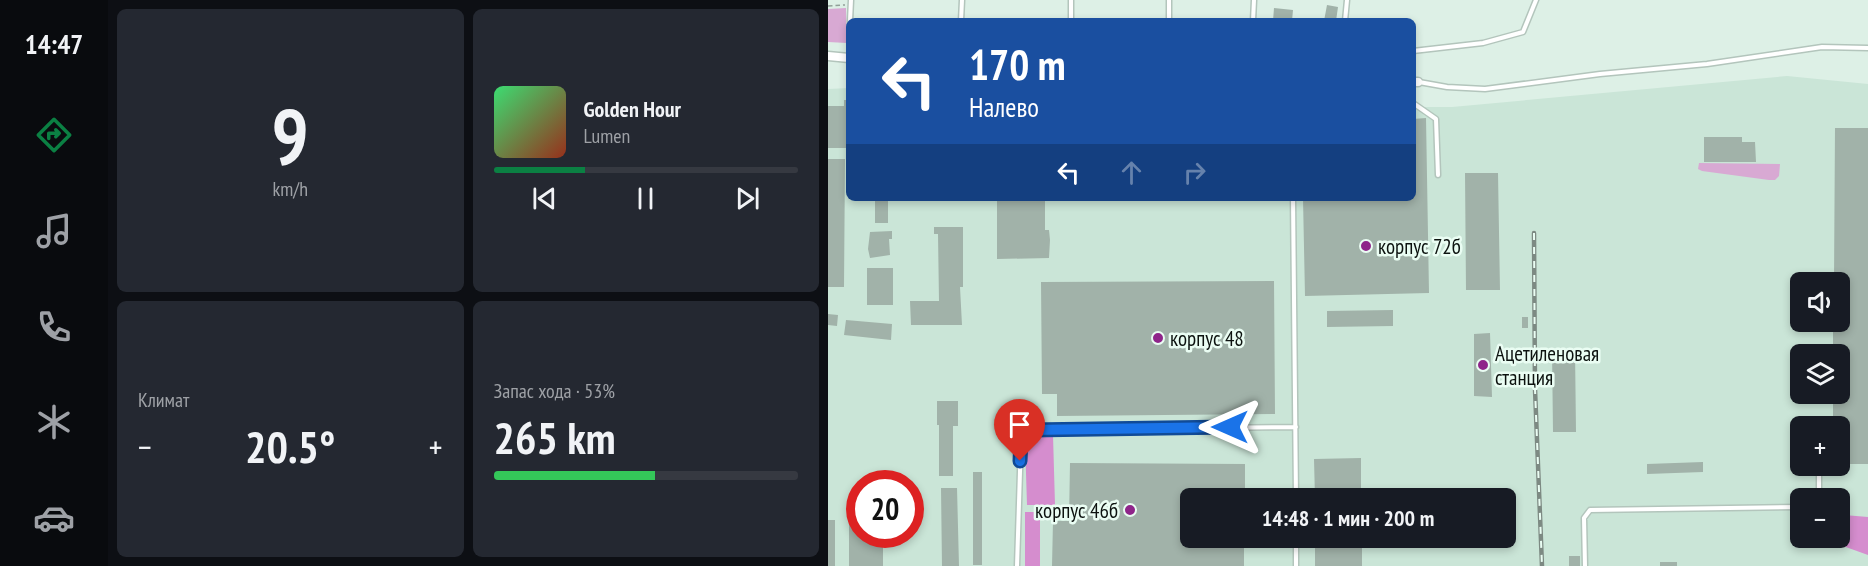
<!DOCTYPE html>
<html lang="ru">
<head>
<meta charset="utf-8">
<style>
  :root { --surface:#171b24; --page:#242831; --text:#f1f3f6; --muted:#9ea1a6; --line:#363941; --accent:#0b8043 }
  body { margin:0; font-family:"PT Sans Narrow",sans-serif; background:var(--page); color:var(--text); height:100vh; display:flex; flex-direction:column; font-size:22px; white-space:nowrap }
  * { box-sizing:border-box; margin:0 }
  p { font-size:20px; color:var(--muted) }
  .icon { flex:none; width:33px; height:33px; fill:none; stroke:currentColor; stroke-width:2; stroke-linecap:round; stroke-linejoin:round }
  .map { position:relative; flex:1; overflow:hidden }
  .drawer { display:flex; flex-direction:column; gap:9px; padding:9px; background:#0d0f14; width:720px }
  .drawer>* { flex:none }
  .banner { position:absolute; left:18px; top:18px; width:570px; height:183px; border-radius:9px; box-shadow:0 3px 9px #0003; background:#1a4fa0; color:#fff; overflow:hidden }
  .fabs { position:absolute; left:962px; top:272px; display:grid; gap:12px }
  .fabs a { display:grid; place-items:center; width:60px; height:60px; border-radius:9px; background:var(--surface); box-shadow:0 3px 9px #0003; font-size:30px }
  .speed { position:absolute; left:18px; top:470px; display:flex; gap:12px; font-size:30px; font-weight:700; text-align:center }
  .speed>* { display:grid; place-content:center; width:78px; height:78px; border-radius:50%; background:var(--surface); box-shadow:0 3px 9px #0003; line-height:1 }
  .speed .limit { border:9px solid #d22; background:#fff; color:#111 }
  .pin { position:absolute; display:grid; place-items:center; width:51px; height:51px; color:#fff; margin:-62px -26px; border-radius:50% 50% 50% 0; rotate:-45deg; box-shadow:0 0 6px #0007 }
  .pin .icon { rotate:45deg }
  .me { position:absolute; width:66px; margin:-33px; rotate:270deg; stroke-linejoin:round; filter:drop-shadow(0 0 4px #0008) }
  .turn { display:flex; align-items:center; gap:21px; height:126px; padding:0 24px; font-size:27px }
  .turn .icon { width:78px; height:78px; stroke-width:2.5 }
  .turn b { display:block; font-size:42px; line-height:51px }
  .lanes { display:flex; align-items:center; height:57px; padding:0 24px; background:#0003; justify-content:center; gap:30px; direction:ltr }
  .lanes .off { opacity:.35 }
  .big { font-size:45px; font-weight:700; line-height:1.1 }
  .drawer .tile { flex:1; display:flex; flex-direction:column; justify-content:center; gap:9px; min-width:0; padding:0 21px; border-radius:9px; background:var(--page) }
  .drawer .dial { align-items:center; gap:0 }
  .dial b { font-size:78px; line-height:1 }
  .song { display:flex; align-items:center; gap:18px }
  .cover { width:72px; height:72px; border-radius:9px; background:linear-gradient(135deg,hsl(140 70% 55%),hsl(10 70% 35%)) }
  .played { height:6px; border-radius:3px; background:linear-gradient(90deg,var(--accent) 30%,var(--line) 30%) }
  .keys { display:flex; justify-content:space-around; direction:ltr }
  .heat { display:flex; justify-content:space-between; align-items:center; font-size:33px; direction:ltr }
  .charge { height:9px; border-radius:4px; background:linear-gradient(90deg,#34c759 53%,var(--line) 0) }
  .drawer .tiles { flex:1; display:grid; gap:9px; grid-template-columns:repeat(2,1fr) }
  .trip { position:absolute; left:352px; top:488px; width:336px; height:60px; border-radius:9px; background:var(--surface); box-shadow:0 3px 9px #0003; font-weight:700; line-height:60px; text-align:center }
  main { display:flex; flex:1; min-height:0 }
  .menu { display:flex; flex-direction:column; width:108px; justify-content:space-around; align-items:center; background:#090b0e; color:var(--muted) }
  .menu .icon { width:42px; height:42px }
  .menu .current { color:var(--accent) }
  .menu b { font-size:27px; color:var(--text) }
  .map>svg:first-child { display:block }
</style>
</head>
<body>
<main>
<nav class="menu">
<b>14:47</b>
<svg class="icon current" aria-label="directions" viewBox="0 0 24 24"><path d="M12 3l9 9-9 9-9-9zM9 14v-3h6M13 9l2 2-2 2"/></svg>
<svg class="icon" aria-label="music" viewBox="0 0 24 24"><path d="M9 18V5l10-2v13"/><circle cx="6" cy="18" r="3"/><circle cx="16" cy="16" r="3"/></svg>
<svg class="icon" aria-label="phone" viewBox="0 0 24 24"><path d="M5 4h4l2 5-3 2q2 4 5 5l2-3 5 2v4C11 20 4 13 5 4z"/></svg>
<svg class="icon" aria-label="climate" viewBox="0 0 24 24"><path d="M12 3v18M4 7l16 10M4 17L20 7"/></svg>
<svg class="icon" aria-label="car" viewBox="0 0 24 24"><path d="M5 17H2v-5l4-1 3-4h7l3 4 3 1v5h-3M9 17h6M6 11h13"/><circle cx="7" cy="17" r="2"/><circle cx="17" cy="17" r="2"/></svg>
</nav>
<section class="drawer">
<div class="tiles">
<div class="tile dial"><b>9</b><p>km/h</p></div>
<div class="tile">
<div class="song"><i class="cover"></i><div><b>Golden Hour</b><p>Lumen</p></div></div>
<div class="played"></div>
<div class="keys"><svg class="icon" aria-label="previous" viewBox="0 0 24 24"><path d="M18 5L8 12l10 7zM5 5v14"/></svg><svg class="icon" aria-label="pause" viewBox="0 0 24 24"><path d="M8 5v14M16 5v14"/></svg><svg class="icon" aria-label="next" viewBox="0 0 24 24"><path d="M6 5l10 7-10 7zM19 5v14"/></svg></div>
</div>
<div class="tile"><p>Климат</p>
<div class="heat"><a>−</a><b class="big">20.5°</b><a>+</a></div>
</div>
<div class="tile"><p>Запас хода · 53%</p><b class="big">265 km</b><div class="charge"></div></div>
</div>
</section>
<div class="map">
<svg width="1040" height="566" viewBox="0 0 1040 566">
  <rect width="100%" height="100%" fill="#ddf0e6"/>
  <!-- built -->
  <path fill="#cae5d7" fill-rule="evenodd" d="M959,76L1040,84V566H0V89L21,88V198H585V107H624ZM972,282H1011V321H972ZM972,354H1011V393H972ZM972,426H1011V465H972ZM32,483H82V534H32ZM363,498H678V537H363ZM972,498H1011V537H972Z"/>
  <!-- green -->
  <path fill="#d8a9d3" d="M18,8L19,43L0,42V9Z
    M871,163L952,164L951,176L947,180H941L874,171L870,169Z"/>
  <!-- forest -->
  <path fill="#d58dce" d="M225,435L227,505H199L197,441L201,436Z
    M197,512H212V566H197Z
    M1016,515L1040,517V555L1015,546L1008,538L1011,537V516Z"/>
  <!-- building -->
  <path fill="#a1b2a9" d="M499,5L510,7L508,21H496Z
    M446,8L465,10L464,21H445Z
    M16,100H21V119H18V148H0V106H16Z
    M598,118L601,293L477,296L475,198H585V119Z
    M1007,128H1040V464H1011V426H1005V393H1011V354H1005V321H1011V282H1006Z
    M876,137H914V142H927L928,162H876Z
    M0,159H17L16,287H0Z
    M637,173H670L672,290H638Z
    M47,198H60V223H47Z
    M169,198H217V230H221L222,240L221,258L169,259Z
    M106,227H135V287H132L134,325H83L82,301H111L110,234H106Z
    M64,231V239H61L62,255L42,258L40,249L42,232Z
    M39,268H65V305H39Z
    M446,281L447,414L229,416V394H214L213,282Z
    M565,310V326L499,327V311Z
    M0,314L10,315L9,326L0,325Z
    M694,317H700V328H694Z
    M18,320L64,324L63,340L16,335Z
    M662,333L664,397L646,396V334Z
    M724,350H747L748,432H725Z
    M109,401H130V426H125V476H111V425H109Z
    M533,458V498H487L486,459Z
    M875,462V472L819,474V464Z
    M242,463L417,464V498H363V537H416V566H224L225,521H241Z
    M145,472H154V565H145Z
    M113,488H129L131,566H114Z
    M0,520H7V566H0Z
    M21,520H32V534H55V566H21Z
    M487,537H534V566H487Z
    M741,556H752V566H741Z
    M832,562H849V566H832Z"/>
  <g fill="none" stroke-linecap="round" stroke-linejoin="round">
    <defs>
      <path id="service" d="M243,0V21
        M22,21L23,0
        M133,21L134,0
        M341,21V0
        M425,21L426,0
        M517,21L519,0
        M585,51L655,43L695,32L708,0
        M591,82L619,87L657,89L772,74L879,64L994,47L1040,48
        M585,103L608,119L610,175
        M465,198L468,498
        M989,498L991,497V465
        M189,566L193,440L202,430L468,427
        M468,566V537
        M757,566L756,518L762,510L972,507"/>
      <path id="minor" d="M0,56L21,58
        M585,82H590"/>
    </defs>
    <!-- service casing -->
    <use href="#service" stroke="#b3c5bc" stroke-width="7"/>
    <!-- minor casing -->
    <use href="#minor" stroke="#b3c5bc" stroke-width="11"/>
    <!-- path -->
    <path stroke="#919f98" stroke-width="1.5" stroke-dasharray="4.5 3" stroke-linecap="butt" d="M0,6L17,5"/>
    <!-- service -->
    <use href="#service" stroke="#fff" stroke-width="4"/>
    <!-- minor -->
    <use href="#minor" stroke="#fff" stroke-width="8"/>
    <defs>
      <path id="rail" d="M706,233L707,389L714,566"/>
    </defs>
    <!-- rail casing -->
    <use href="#rail" stroke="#7d8a83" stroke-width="4.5"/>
    <!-- rail -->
    <use href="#rail" stroke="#eafdf3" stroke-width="2" stroke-dasharray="7" stroke-linecap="butt"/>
  </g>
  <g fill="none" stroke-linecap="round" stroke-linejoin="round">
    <defs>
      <path id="route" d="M192,461L193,440L202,430L402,427"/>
    </defs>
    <!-- route casing -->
    <use href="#route" stroke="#114b97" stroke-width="15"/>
    <!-- route -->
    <use href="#route" stroke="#1a73e8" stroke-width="10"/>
  </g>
  <!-- markers -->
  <g fill="#8f258a" stroke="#eafdf3" stroke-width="2">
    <circle cx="538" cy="246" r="6"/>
    <circle cx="330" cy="338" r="6"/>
    <circle cx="655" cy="365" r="6"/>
    <circle cx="302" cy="510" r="6"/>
  </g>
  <g text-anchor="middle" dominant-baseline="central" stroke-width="5" stroke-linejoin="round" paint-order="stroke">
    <!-- poi labels -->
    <g font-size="21" fill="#0c120f" stroke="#eafdf3" text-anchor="start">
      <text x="550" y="246">корпус 72б</text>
      <text x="342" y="338">корпус 48</text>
      <text x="667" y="353">Ацетиленовая<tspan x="667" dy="24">станция</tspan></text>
      <text x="290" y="510" text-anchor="end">корпус 46б</text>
    </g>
  </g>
</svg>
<div class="fabs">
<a><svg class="icon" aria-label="sound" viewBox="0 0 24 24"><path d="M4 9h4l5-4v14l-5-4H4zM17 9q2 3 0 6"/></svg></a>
<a><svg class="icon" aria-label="layers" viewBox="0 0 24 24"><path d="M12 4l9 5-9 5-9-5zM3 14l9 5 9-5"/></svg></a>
<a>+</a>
<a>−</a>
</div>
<div class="speed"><div class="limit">20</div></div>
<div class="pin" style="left:192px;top:461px;background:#d93025"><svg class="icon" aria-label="arrive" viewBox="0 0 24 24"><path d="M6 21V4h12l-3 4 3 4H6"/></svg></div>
<svg class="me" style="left:402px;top:427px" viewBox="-20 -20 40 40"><path d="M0-17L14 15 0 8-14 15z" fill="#1a73e8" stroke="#fff" stroke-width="4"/></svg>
<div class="trip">14:48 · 1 мин · 200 m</div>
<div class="banner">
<div class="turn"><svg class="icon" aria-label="left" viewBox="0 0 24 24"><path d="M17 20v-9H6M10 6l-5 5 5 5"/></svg><div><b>170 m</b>Налево</div></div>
<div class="lanes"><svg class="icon" aria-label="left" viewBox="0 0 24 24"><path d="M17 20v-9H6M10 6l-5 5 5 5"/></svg><svg class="icon off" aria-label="ahead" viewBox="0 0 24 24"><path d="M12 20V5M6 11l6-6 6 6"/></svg><svg class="icon off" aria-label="right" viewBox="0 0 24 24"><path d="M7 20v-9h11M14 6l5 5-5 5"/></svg></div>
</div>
</div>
</main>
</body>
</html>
